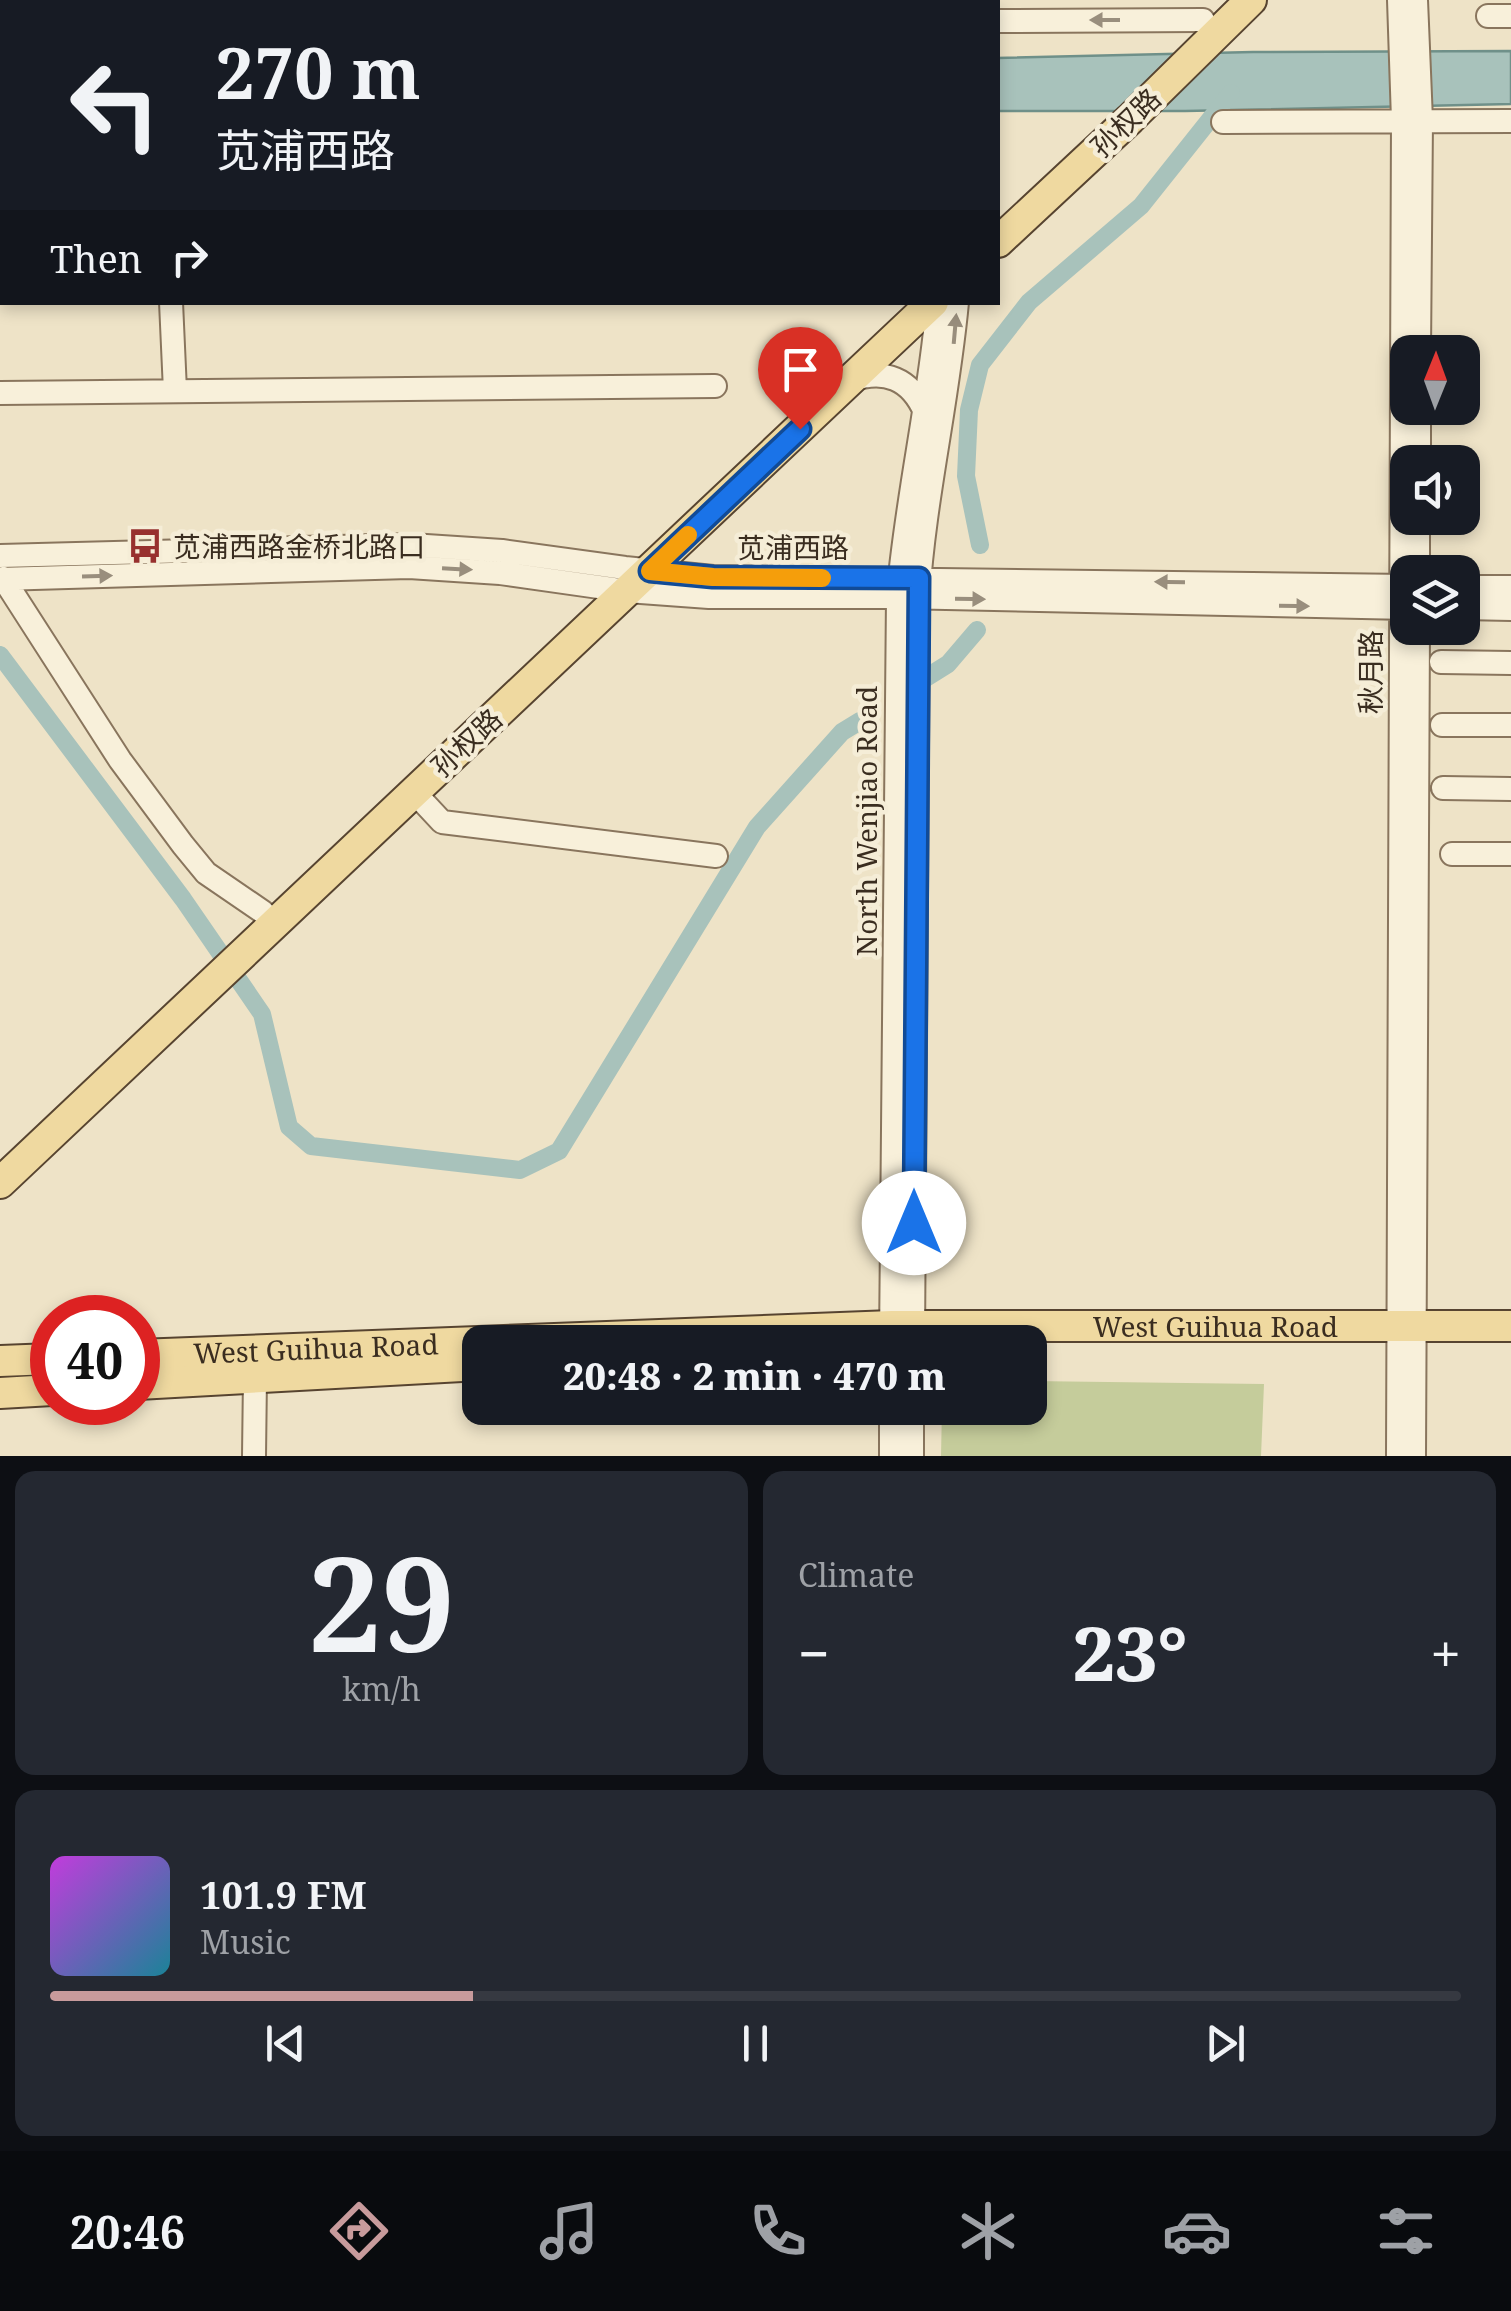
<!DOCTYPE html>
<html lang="en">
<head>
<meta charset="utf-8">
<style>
  :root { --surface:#171b24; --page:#242831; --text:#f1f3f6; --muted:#9ea1a6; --line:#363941; --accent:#c89b9c }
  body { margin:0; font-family:"Noto Serif","Noto Sans SC",serif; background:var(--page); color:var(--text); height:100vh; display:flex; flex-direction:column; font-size:38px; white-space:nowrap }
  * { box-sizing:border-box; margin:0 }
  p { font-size:32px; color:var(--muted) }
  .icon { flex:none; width:55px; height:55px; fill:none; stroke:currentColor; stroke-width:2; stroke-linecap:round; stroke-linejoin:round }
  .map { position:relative; height:1456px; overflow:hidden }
  .panel { display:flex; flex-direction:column; gap:15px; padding:15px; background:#0d0f14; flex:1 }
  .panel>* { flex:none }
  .top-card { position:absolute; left:0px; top:0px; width:1000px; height:305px; box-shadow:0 5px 15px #0003; background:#171b24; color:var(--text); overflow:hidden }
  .needle { width:65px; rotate:1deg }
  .controls { position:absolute; left:1390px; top:335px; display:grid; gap:20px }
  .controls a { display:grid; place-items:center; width:90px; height:90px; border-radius:20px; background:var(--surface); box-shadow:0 5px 15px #0003; font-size:50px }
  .speed { position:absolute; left:30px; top:1295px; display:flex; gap:20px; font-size:50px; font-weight:700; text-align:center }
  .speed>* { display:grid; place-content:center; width:130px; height:130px; border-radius:50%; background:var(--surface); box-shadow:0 5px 15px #0003; line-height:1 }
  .speed .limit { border:15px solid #d22; background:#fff; color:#111 }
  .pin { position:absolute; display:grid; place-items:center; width:85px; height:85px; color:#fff; margin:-102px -42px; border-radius:50% 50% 50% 0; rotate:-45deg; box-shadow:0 0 10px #0007 }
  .pin .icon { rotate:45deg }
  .me { position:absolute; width:110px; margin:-55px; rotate:0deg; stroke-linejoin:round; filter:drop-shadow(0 0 8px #0008) }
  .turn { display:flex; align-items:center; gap:35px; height:210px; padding:0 50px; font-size:45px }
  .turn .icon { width:130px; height:130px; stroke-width:2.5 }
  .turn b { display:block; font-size:70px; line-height:85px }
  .then { display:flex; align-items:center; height:95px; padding:0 50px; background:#0003; gap:20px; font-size:38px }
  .big { font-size:75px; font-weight:800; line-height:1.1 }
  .panel .card { flex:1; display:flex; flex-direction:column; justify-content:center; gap:15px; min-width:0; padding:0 35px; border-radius:20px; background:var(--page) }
  .panel .dial { align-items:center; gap:0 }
  .dial b { font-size:130px; line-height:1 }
  .song { display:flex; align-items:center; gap:30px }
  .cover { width:120px; height:120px; border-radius:15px; background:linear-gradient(135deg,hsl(290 70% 55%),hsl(190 70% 35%)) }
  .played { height:10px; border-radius:5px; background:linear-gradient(90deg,var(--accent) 30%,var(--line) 30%) }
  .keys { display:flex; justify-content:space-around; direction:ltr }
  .heat { display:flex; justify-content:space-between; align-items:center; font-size:55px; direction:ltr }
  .panel .tiles { flex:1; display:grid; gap:15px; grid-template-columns:1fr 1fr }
  .card:last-child { grid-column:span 2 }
  .trip { position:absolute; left:462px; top:1325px; width:585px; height:100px; border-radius:20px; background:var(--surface); box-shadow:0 5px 15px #0003; font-weight:800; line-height:100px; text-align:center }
  .tab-bar { display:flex; height:160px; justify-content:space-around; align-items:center; background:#090b0e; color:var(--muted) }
  .tab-bar .icon { width:70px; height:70px }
  .tab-bar .active { color:var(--accent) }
  .tab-bar b { font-size:45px; color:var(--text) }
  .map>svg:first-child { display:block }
</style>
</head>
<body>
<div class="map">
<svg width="1511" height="1456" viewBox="0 0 1511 1456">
  <rect width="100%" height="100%" fill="#eee3c7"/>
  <!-- green -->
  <path fill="#c5cc9b" d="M1030,1381L1264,1384L1261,1456H941L942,1408H1030Z"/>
  <!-- water -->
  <path fill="#a8c2bb" stroke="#6f9089" stroke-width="2.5" d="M1511,51V104L1185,111H998V58L1253,52Z"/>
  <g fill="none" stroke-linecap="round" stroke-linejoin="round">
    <!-- canal -->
    <path stroke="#a8c2bb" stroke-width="18" d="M980,545L966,476L969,410L980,365L1029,302L1141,206L1231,93
      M0,655L183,899L262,1014L289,1127L311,1146L520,1170L559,1151L757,827L842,732L860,721
      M924,679L948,664L977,630"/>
    <defs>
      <path id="minor" d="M903,0V2
        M923,0V2
        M1416,0L1421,120L1419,352
        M287,2V0
        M584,2V0
        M1488,16H1511
        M998,21L1203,20
        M0,41H2
        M1223,122L1511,121
        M0,159H2
        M171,302L175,391
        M851,380C885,369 910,378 925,412
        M0,393L715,386
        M1419,462V408
        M0,556L411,545L502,551L625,568L713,577L1408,586
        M1418,572V518
        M3,578L120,760L183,845L206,873L263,912
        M0,579L409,567L500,573L627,591L709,597H898L1408,608
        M1462,587H1511
        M1462,608L1511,609
        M1441,662L1511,663
        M1442,725H1511
        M1443,788L1511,789
        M414,792L442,822L716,856
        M1452,854H1511
        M891,1342L898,597C906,498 930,401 938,302
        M913,1342L918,598C924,499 948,402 957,302
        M254,1456L255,1377
        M891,1456V1408
        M912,1456V1408
        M1398,1456L1403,120L1399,0
        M1414,1456L1418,628"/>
      <g id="major">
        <path d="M998,242L1130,119L1251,0"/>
        <path d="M0,1183L933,302"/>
        <path id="s1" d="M138,1355L892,1326H1511"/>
        <path d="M0,1361L52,1359"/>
        <path d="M138,1384L480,1365"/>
        <path d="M0,1393L52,1390"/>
      </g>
    </defs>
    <!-- minor casing -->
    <use href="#minor" stroke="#89755d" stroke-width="26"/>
    <!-- major casing -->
    <use href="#major" stroke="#574430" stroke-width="34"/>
    <!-- minor -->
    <use href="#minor" stroke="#f8f0da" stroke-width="22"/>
    <!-- major -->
    <use href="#major" stroke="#efd9a0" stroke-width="30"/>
  </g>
  <!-- one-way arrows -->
  <defs><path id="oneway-solid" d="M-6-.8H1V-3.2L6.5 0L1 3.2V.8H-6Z" transform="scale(2.5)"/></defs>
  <g fill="#998e7d">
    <use href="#oneway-solid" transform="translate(1105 20) rotate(180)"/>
    <use href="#oneway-solid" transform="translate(955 329) rotate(-85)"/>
    <use href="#oneway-solid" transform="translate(457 569) rotate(3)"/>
    <use href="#oneway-solid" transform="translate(97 576) rotate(-2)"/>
    <use href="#oneway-solid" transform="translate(1170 582) rotate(-179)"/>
    <use href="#oneway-solid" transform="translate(970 599) rotate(1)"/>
    <use href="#oneway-solid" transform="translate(1294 606) rotate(1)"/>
  </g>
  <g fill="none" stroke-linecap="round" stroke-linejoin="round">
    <defs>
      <path id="route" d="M800,429L650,571L713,577L919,578L914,1223"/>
    </defs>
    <!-- route casing -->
    <use href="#route" stroke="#114b97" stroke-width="25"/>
    <!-- route -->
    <use href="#route" stroke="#1a73e8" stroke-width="18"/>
    <!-- slow -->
    <path stroke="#f59e0b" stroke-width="18" d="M688,535L650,571L713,577L822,578"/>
  </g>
  <!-- icons -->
  <defs>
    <symbol id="bus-bare" viewBox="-9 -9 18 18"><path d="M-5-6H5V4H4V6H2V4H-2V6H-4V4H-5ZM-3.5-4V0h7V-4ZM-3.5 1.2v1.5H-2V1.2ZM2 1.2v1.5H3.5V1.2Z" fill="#97302e" stroke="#f5edd7" stroke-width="2.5" paint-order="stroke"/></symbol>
  </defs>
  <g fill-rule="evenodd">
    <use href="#bus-bare" x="120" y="521" width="50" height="50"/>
  </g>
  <g text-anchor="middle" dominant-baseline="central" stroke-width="9" stroke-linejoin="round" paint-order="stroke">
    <!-- street labels -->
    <g font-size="28" fill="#3a2d20" stroke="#f5edd7">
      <text transform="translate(1125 122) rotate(-44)">孙权路</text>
      <text x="793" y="547">苋浦西路</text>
      <text transform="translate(1370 672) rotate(-90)">秋月路</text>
      <text transform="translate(466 742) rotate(-43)">孙权路</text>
      <text transform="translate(866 821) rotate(-90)">North Wenjiao Road</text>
      <text stroke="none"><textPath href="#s1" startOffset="1078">West Guihua Road</textPath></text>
      <text stroke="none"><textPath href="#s1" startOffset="178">West Guihua Road</textPath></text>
    </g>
    <!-- poi labels -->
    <g font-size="28" fill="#3a2d20" stroke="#f5edd7" text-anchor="start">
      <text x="173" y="546">苋浦西路金桥北路口</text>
    </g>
  </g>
</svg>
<div class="controls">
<a><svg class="needle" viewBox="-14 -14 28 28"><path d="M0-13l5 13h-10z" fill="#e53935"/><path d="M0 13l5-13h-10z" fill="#9ea1a6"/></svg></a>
<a><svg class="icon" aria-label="sound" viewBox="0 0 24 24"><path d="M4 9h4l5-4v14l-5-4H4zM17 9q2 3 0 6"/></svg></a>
<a><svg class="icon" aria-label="layers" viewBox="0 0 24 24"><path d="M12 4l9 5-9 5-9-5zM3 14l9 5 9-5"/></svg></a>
</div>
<div class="speed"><div class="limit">40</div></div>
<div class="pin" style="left:800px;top:429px;background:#d93025"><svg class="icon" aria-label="arrive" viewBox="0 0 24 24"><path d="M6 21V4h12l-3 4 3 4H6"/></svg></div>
<svg class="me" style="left:914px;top:1223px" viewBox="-20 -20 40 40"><circle r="19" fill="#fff"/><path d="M0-13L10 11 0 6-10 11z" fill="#1a73e8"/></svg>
<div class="trip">20:48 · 2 min · 470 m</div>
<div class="top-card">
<div class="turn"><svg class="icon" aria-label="left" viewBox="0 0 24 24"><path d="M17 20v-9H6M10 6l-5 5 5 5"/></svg><div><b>270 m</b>苋浦西路</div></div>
<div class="then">Then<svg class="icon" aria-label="right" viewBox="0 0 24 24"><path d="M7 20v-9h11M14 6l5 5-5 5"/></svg></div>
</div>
</div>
<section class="panel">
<div class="tiles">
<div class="card dial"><b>29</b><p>km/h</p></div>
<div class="card"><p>Climate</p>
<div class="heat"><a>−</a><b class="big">23°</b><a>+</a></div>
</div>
<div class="card">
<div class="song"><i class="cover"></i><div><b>101.9 FM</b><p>Music</p></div></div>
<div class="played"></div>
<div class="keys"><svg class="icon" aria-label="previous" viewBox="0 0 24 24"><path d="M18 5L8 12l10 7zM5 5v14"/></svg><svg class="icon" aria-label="pause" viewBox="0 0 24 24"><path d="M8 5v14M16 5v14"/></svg><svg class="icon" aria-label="next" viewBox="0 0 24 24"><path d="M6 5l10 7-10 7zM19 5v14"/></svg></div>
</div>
</div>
</section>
<nav class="tab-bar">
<b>20:46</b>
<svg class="icon active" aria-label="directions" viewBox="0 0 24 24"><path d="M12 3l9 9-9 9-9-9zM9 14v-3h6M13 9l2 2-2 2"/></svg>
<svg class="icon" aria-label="music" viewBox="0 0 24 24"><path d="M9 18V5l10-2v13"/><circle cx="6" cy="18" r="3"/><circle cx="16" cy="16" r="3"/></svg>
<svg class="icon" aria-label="phone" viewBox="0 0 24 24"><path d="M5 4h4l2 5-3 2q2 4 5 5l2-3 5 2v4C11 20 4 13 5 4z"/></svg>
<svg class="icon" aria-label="climate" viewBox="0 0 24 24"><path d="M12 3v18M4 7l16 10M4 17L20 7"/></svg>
<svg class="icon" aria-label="car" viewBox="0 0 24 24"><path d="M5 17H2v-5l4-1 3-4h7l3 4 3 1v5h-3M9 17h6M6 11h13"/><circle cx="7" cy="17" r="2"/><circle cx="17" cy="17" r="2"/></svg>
<svg class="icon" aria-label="filters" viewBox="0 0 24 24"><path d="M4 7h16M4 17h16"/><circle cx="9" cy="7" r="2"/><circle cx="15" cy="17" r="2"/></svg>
</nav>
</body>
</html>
